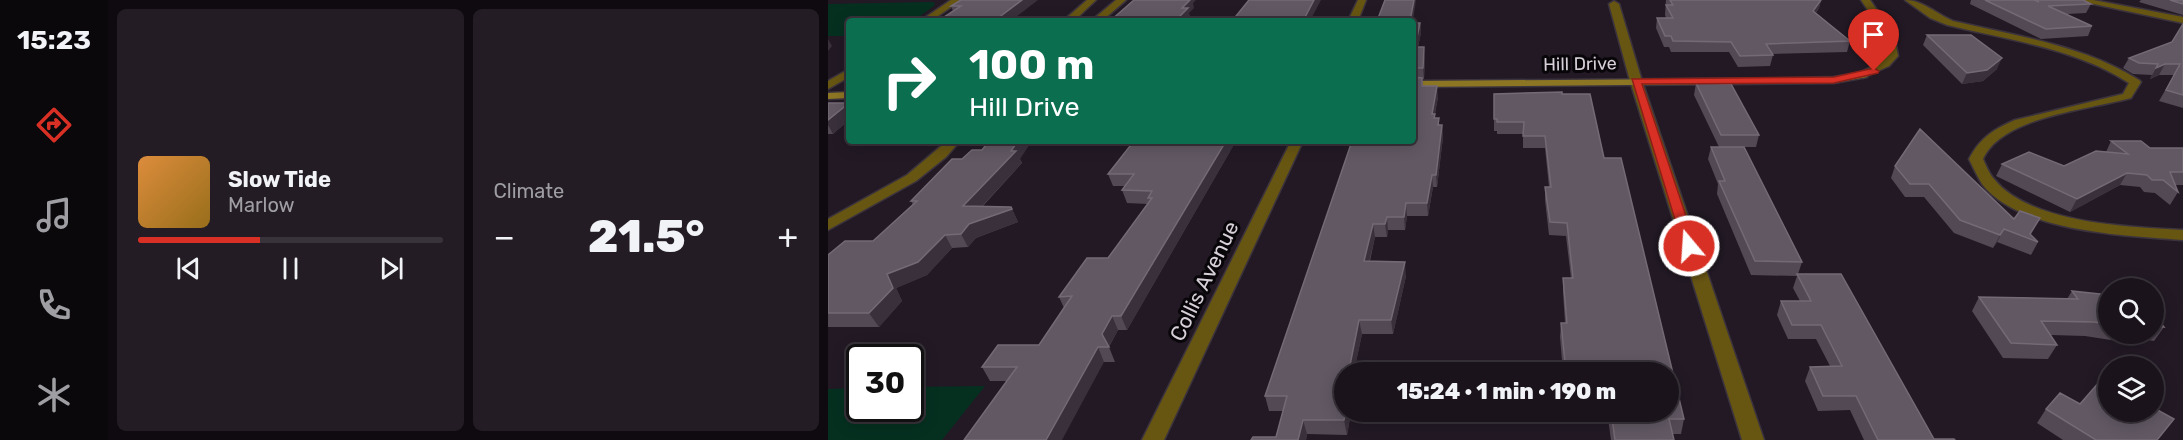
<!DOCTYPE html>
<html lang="en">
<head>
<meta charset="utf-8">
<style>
  :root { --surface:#1a131b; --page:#231c24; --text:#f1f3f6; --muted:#9f9ea3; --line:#38323a; --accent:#d93025 }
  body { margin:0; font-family:Rubik,sans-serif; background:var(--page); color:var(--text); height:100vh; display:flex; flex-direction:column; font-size:22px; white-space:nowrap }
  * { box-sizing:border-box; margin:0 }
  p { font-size:20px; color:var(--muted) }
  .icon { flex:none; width:33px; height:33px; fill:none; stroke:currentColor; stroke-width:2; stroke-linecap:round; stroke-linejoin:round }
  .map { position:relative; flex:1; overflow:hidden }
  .details { display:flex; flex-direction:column; gap:9px; padding:9px; background:#0e0a0f; width:720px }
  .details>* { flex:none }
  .banner { position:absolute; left:18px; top:18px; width:570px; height:126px; border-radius:6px; box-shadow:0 3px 15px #0003,0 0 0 2px var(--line); background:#0b6e4f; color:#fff; overflow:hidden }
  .fabs { position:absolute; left:1270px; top:278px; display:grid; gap:12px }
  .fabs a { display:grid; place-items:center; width:66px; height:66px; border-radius:50%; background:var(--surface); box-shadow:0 3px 15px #0003,0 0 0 2px var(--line); font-size:30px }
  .speed { position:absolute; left:18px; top:344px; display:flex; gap:12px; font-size:30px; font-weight:700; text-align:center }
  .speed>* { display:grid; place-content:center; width:78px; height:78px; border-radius:50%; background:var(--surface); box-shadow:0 3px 15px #0003,0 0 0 2px var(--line); line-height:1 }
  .speed .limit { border:3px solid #111; border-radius:9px; background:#fff; color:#111 }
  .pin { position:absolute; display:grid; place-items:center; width:51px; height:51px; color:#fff; margin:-62px -26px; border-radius:50% 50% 50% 0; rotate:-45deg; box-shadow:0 0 6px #0007 }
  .pin .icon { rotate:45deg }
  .me { position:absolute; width:66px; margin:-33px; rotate:342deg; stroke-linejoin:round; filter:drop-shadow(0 0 4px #0008) }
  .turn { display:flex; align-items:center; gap:21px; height:126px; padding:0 24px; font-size:27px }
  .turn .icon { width:78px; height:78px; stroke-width:2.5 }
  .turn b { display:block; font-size:42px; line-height:51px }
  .big { font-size:45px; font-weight:800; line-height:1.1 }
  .details .widget { flex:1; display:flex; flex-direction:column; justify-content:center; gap:9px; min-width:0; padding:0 21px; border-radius:9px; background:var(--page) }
  .song { display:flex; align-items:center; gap:18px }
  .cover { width:72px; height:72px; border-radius:9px; background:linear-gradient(135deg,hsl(30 70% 55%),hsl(40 70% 35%)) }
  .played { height:6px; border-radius:3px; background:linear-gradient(90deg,var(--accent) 40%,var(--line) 40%) }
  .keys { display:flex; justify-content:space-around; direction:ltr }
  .heat { display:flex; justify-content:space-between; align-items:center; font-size:33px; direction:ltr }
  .details .tiles { flex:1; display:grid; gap:9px; grid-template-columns:repeat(2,1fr) }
  .trip { position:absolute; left:506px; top:362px; width:345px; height:60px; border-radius:30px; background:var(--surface); box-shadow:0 3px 15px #0003,0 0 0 2px var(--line); font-weight:800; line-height:60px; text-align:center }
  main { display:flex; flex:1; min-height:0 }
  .dock { display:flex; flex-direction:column; width:108px; justify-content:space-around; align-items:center; background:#0a080b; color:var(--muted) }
  .dock .icon { width:42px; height:42px }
  .dock .active { color:var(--accent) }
  .dock b { font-size:27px; color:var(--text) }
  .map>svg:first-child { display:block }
</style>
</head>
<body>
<main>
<nav class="dock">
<b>15:23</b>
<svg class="icon active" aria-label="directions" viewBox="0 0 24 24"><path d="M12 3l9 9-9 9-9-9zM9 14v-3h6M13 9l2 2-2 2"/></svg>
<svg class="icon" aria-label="music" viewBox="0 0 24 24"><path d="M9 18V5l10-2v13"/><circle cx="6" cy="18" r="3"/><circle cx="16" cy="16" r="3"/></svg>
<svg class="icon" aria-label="phone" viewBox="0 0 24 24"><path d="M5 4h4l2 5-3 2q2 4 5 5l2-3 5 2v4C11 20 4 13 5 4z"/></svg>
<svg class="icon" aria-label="climate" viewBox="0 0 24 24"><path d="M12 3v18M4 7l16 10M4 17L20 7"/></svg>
</nav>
<section class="details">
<div class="tiles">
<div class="widget">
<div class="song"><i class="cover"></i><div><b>Slow Tide</b><p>Marlow</p></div></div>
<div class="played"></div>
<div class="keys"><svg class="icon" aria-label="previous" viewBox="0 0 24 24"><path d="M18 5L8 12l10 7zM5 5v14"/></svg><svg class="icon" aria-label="pause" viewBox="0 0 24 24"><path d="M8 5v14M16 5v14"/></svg><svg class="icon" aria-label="next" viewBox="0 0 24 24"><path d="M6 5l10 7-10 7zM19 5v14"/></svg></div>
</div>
<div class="widget"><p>Climate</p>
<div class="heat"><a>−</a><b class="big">21.5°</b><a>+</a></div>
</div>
</div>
</section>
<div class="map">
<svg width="1355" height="440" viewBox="0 0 1355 440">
  <rect width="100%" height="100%" fill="#221924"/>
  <!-- green -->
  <path fill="#053020" d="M103,2L107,3L106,6L85,21H21V36H0V4Z
    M157,386L114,440H0V389L31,388L32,408H82L83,387Z"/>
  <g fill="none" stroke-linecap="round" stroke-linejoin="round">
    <defs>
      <path id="street" d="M123,0H133L103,21H92Z
        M259,0H268L246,21H235Z
        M288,0H298L274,21H263Z
        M530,0H538L530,21H520Z
        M1033,0H1042L1066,34L1070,56L1061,66L1035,78L1030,75L1031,73L1053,62L1060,55L1056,34Z
        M1077,0C1094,0 1109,14 1125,21C1188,36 1255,45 1311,80L1313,82L1303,98C1261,110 1174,116 1155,159C1158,165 1161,174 1166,179C1202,224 1302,227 1355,230V240C1299,236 1191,232 1154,184C1149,176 1145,167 1141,159C1152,138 1166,129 1187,120L1295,94L1301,83C1247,48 1180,40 1119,25L1102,18Z
        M1247,0H1265L1355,17V23Z
        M786,1L791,4L814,81L936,440H914L802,81L781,4Z
        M21,69V77L0,89V81Z
        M119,141H132L118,157L88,181L0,230V219L79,175Z
        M463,141H475L336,440H314Z"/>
      <path id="secondary" d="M1035,72L1040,75L1039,77L1006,83L585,87V81L971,78L1006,77Z
        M21,92V98L0,99V93Z"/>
    </defs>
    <!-- street casing -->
    <use href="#street" stroke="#3b333d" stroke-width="3"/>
    <!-- secondary casing -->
    <use href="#secondary" stroke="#3b333d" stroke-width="3"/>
    <!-- street -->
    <use href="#street" fill="#675512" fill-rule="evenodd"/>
    <!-- secondary -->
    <use href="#secondary" fill="#8d7623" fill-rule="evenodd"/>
  </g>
  <!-- wall -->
  <path fill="#534955" d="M133,0L183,21L125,11L123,6Z
    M838,0H993L991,8L988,13L1022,41L1019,52L944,54L945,55L942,66L910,67L901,52H843L841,47H836L828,28L829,18H838L837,15Z
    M1143,0H1255L1263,4L1258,13L1239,14L1264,26L1260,36L1213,39L1142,4Z
    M1313,0H1355V15L1311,2Z
    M585,23H592L593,33L590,47L597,58L596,79H594L595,86L610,97L607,114V118L612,125H614L615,137L609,187H605L600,216H579L577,230H560L559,237H547L542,261L578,276L565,334H534L526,371L516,372V411H590L589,418H522L519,435L479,434L478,440H423L448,437L455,411H441L437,396L585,141Z
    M1355,24V108L1331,101L1346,75H1331L1322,79L1324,75L1305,74L1295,68L1301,58L1344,42Z
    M1099,35L1169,69L1155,81L1134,84L1095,45Z
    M868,83L931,135L928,147H891L866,95Z
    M666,94H734L776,158L856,419L853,434H844L846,440H783L780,418L727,417V411H840V372H735L732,337L733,323H737L735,292V278H743L738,236L721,235L717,200V187H721L717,148H695V134H669V131H666Z
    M0,103H21V120L5,134H0Z
    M306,141H408L299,330H290L281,347L287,362H276L179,381H162L154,367L211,345L236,308L231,297L280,258L320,204L299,203L294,190L297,186H285L280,174Z
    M1283,141L1322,148H1355V185H1347L1350,192L1342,205L1327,193L1316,192L1312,187L1292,185L1242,212L1168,176L1174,164L1236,166L1278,152Z
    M883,147L974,262L970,274L1106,439L1127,440H1036L1022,410L990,411L977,381L982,367L1002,366L988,339H960L949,315L953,301H972L965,288L969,276L923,275L889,194L890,184L880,159Z
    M134,159H192L194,163L154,207H183L190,222L148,238L140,247L124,248L99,275L68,288L74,301L51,327H0V255L45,241L85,205L83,201Z
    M1067,166L1186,219L1210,242L1203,255L1169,242L1165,248L1126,233L1096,197H1077L1063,178Z
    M1280,289H1281V333H1326V314L1336,327L1326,341L1306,338L1302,343L1257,336L1223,335L1229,345L1220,359L1175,358L1144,311L1151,297L1239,299L1244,291L1276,295Z
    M1252,404L1329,440H1235L1209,423L1218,409Z"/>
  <!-- shaded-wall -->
  <path fill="#39303b" d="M194,0H210L183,21H166Z
    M358,0H368L365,3L366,8L361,13L363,18L360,21H347Z
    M486,0H493L482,21H475Z
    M586,0H588L585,21H582Z
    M993,0L991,8L982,21L985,11Z
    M592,23L593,33L587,58V47Z
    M0,39L4,46L0,51Z
    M596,47L597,58L596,79L595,68Z
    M1174,58L1169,69L1155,81L1134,84L1139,73Z
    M1337,64L1331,75L1322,79L1328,68Z
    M609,86L610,97L604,126V114Z
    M21,103V120L5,134L0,125V120Z
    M614,125L615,137L609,187L608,175Z
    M190,141H204L192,159L194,163L142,219L135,206L183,151Z
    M398,141H408L299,330L293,316Z
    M1299,173L1292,185L1242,212L1249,199Z
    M604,175L605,187L600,216L599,203Z
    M578,203L579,216L577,230L576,217Z
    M183,207L190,222L148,238L140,247L133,234L141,224Z
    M559,217L560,230L559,237L557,224Z
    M545,224L547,237L538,274L536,261Z
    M1176,229L1169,242L1165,248L1172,235Z
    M117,235L124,248L99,275L68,288L74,301L51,327L41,313L59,274Z
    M577,262L578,276L565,334L563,320Z
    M284,316L290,330L280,348L274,334Z
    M531,320L534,334L526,372L521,370Z
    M270,347L276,362L234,440H218Z
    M518,411H521L522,418L519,435L516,420Z
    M475,420L479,434L478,440H470Z"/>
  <!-- building -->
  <path fill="#615863" stroke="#746a75" stroke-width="1.5" d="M133,0H194L166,21H110L133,6H123Z
    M306,0H362L354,8H360L347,21H282Z
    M421,0H486L475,21H404Z
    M557,0H586L582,21H549Z
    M842,0H993L985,11L1022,41L938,44L945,55L912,56L903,42L845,41L843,36H837L829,18H845L838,5H845Z
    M1157,0H1206L1211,2L1207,0H1255L1263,4L1220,6L1264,26L1218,29Z
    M1342,0H1355V4Z
    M585,23H592L587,47H596L595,68H585Z
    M1355,24V95L1338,90L1352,64H1337L1328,68L1330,64L1311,63L1301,58L1344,42Z
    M1099,35H1143L1174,58L1159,70L1139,73Z
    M585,77L594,78V86H609L604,114H607L606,118H611L610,125H614L608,175H604L599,203H578L576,217H559L557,224H545L536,261L577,262L563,320H531L521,370L549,372H516V411H518L516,420H475L470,440H423L425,437H448L459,396H437L524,141H585Z
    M868,83L903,84L931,135H893Z
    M734,92V94H762L776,158H793L856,419H841L846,440H787L783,411H840V372H738L733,323H739L735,278H745L739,223L722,222L717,187H723L717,136H695L696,122H669V119H666V94Z
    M0,103H21L0,120Z
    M1092,129L1186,219L1192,211L1212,218L1202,234L1210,242L1176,229L1172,235L1132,220L1101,184H1082L1067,166Z
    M161,141H190L183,151H188L135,206L183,207L184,209L141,224L133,234L117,235L90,262L59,274L65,288L41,313H0V255L17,241H45L89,201H83L124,159H134L144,150H154Z
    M306,141H398L293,316H284L274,334L281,347H270L218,440H136L189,367H154L170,345H211L244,296L231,297L259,258H280L324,198H320L324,191L294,190L306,174H280Z
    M1283,141H1313L1322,148H1355V172H1342L1350,192L1335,180H1324L1319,175L1299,173L1249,199L1174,164L1201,152L1236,166L1268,151L1300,154Z
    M883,147H916L974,262L927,261L891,181H897Z
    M969,274H1013L1106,439H1126L1127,440H1050L1028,396H995L982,367L1014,366L993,325H964L953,301H983Z
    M1244,291L1281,295V324L1266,322L1213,321L1229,345L1183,343L1151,297L1250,299Z
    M1326,314L1336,327L1326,326Z
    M1273,380L1281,384V411H1326V408L1346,419L1329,440H1268L1218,409L1232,393L1252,404Z"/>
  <!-- route -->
  <path fill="#d93025" stroke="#8d1f18" stroke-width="1.5" d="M1046,68L1051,71L1050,73L1006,83L814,84L868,246L861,250L856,249L804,79L1006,77Z"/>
  <g text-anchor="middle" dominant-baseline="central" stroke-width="6" stroke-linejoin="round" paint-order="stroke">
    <!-- far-street labels -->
    <g font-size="18" fill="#d7d0d8" stroke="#09060a">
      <text transform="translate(752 64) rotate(-1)">Hill Drive</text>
    </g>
    <!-- street labels -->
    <g font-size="21" fill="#d7d0d8" stroke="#09060a">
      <text transform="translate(376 281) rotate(-64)">Collis Avenue</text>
    </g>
  </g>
</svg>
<div class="fabs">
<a><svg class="icon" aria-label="search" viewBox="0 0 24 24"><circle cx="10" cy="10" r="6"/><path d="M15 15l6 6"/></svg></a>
<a><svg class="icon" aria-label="layers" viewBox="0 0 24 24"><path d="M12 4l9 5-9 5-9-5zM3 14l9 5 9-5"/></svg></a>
</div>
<div class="speed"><div class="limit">30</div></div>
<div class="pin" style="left:1046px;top:71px;background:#d93025"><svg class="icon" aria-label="arrive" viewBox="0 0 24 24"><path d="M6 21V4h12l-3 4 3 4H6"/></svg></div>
<svg class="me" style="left:861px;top:246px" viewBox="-20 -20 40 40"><circle r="17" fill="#d93025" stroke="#fff" stroke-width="3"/><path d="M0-11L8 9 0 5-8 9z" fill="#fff"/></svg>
<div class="trip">15:24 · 1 min · 190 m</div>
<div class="banner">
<div class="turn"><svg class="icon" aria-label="right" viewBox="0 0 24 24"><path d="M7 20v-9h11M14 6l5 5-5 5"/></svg><div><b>100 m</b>Hill Drive</div></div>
</div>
</div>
</main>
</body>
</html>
